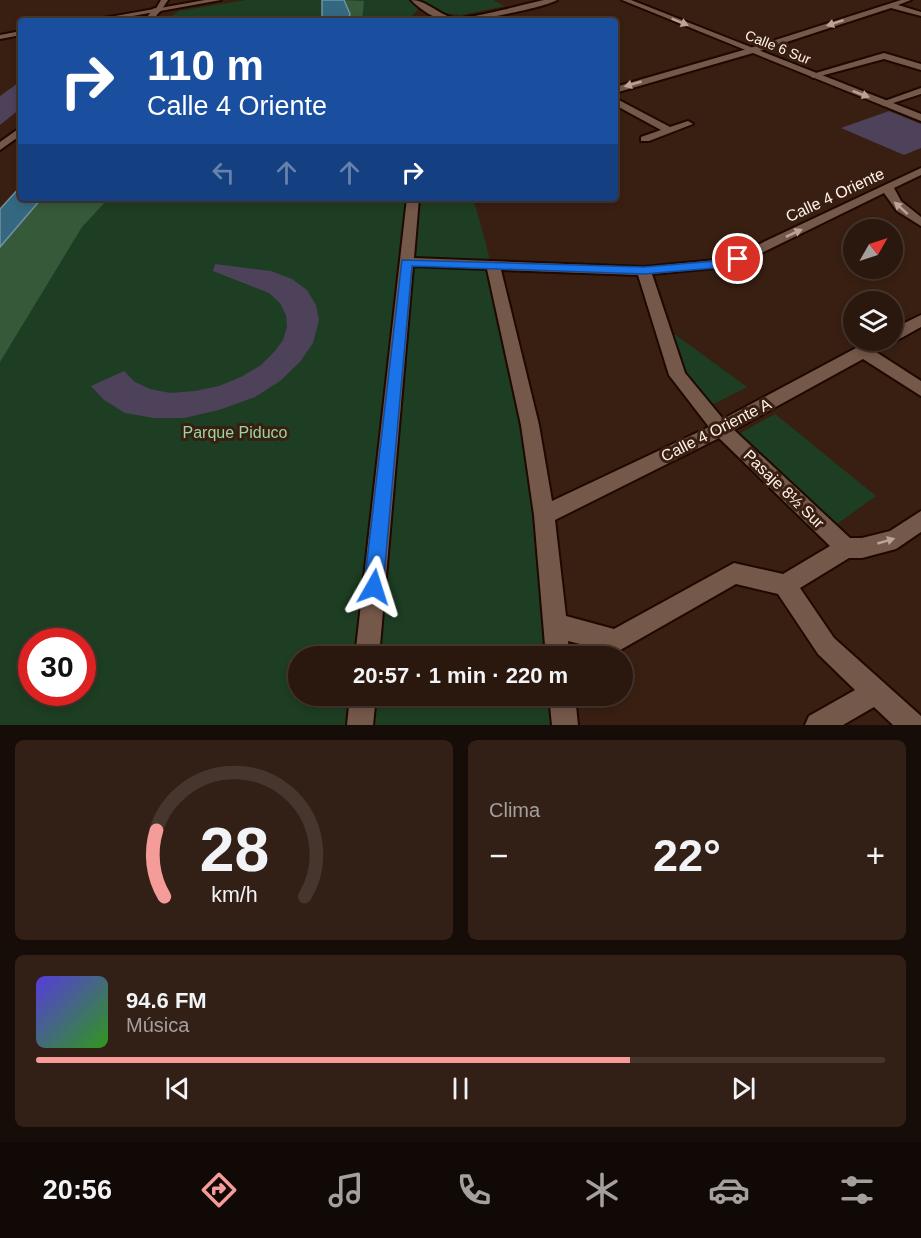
<!DOCTYPE html>
<html lang="es">
<head>
<meta charset="utf-8">
<style>
  :root { --surface:#2a170e; --page:#322017; --text:#f1f3f6; --muted:#a59f9e; --line:#46362e; --accent:#f59b98 }
  body { margin:0; font-family:Helvetica,sans-serif; background:var(--page); color:var(--text); height:100vh; display:flex; flex-direction:column; font-size:22px; white-space:nowrap }
  * { box-sizing:border-box; margin:0 }
  p { font-size:20px; color:var(--muted) }
  .icon { flex:none; width:33px; height:33px; fill:none; stroke:currentColor; stroke-width:2; stroke-linecap:round; stroke-linejoin:round }
  .map { position:relative; height:725px; overflow:hidden }
  .drawer { display:flex; flex-direction:column; gap:15px; padding:15px; background:#170d08; flex:1 }
  .drawer>* { flex:none }
  .guide { position:absolute; left:18px; top:18px; width:600px; height:183px; border-radius:6px; box-shadow:0 3px 9px #0003,0 0 0 2px var(--line); background:#1a4fa0; color:#fff; overflow:hidden }
  .needle { width:39px; rotate:51deg }
  .controls { position:absolute; left:843px; top:219px; display:grid; gap:12px }
  .controls a { display:grid; place-items:center; width:60px; height:60px; border-radius:50%; background:var(--surface); box-shadow:0 3px 9px #0003,0 0 0 2px var(--line); font-size:30px }
  .speed { position:absolute; left:18px; top:628px; display:flex; gap:12px; font-size:30px; font-weight:700; text-align:center }
  .speed>* { display:grid; place-content:center; width:78px; height:78px; border-radius:50%; background:var(--surface); box-shadow:0 3px 9px #0003,0 0 0 2px var(--line); line-height:1 }
  .speed .limit { border:9px solid #d22; background:#fff; color:#111 }
  .pin { position:absolute; display:grid; place-items:center; width:51px; height:51px; color:#fff; margin:-26px; border:3px solid #fff; border-radius:50%; box-shadow:0 2px 6px #0007 }
  .me { position:absolute; width:66px; margin:-33px; rotate:6deg; stroke-linejoin:round; filter:drop-shadow(0 0 4px #0008) }
  .turn { display:flex; align-items:center; gap:21px; height:126px; padding:0 30px; font-size:27px }
  .turn .icon { width:78px; height:78px; stroke-width:2.5 }
  .turn b { display:block; font-size:42px; line-height:51px }
  .lanes { display:flex; align-items:center; height:57px; padding:0 30px; background:#0003; justify-content:center; gap:30px; direction:ltr }
  .lanes .off { opacity:.35 }
  .big { font-size:45px; font-weight:700; line-height:1.1 }
  .drawer .widget { flex:1; display:flex; flex-direction:column; justify-content:center; gap:9px; min-width:0; padding:0 21px; border-radius:9px; background:var(--page) }
  .drawer .dial { align-items:center; gap:0 }
  .dial svg { height:156px; overflow:visible; fill:none; stroke:var(--line); stroke-width:7; stroke-linecap:round; text-anchor:middle }
  .dial text { fill:var(--text); stroke:none }
  .song { display:flex; align-items:center; gap:18px }
  .cover { width:72px; height:72px; border-radius:9px; background:linear-gradient(135deg,hsl(250 70% 55%),hsl(110 70% 35%)) }
  .played { height:6px; border-radius:3px; background:linear-gradient(90deg,var(--accent) 70%,var(--line) 70%) }
  .keys { display:flex; justify-content:space-around; direction:ltr }
  .heat { display:flex; justify-content:space-between; align-items:center; font-size:33px; direction:ltr }
  .drawer .tiles { flex:1; display:grid; gap:15px; grid-template-columns:1fr 1fr }
  .widget:last-child { grid-column:span 2 }
  .trip { position:absolute; left:288px; top:646px; width:345px; height:60px; border-radius:30px; background:var(--surface); box-shadow:0 3px 9px #0003,0 0 0 2px var(--line); font-weight:700; line-height:60px; text-align:center }
  .tabs { display:flex; height:96px; justify-content:space-around; align-items:center; background:#110906; color:var(--muted) }
  .tabs .icon { width:42px; height:42px }
  .tabs .current { color:var(--accent) }
  .tabs b { font-size:27px; color:var(--text) }
  .map>svg:first-child { display:block }
</style>
</head>
<body>
<div class="map">
<svg width="921" height="725" viewBox="0 0 921 725">
  <rect width="100%" height="100%" fill="#381f12"/>
  <!-- green -->
  <path fill="#1d3e22" fill-rule="evenodd" d="M246,0H409L420,8L406,21H164L179,11Z
    M422,0H493L505,6L461,15L442,13Z
    M21,198H473C517,345 536,504 552,657H298V696H556L559,725H0V212ZM32,642H82V693H32Z
    M669,330L747,387L710,406L676,365Z
    M775,414L876,496L830,529L733,437Z"/>
  <!-- forest -->
  <path fill="#355939" d="M344,0L364,1L362,21H348L350,14Z
    M42,198H109L82,227L0,362V247Z"/>
  <!-- water -->
  <path fill="#346880" stroke="#7191a0" stroke-width="1.5" d="M322,0H344L350,14L348,21H322Z
    M21,186V198H42L0,247V209Z"/>
  <!-- building -->
  <path fill="#4e415a" d="M21,81V108L0,125V96Z
    M889,111L921,124V148L904,155L841,128Z
    M215,264L271,271L292,279L307,290L316,305L319,320L313,343L300,362L280,381L255,397L219,410L184,418H154L125,413L104,400L91,386L124,371L135,382L150,389L170,393L195,391L219,386L241,377L261,365L275,351L283,340L287,327L286,315L280,303L269,293L213,271Z"/>
  <g fill="none" stroke-linecap="round" stroke-linejoin="round">
    <defs>
      <path id="minor" d="M411,0C426,0 438,14 453,18C462,21 530,3 544,0H557C544,8 463,24 447,21C434,19 420,9 411,0Z
        M901,0H911L898,5L921,12V16L891,8L753,53L615,93V87L747,49Z
        M154,8L161,10L152,21H144Z
        M884,53L921,64V70L884,59L813,78L809,75Z
        M921,88V94L884,106L879,103Z
        M615,98L670,127L688,121L693,124L649,141H641V137L661,130L615,105Z
        M21,127V135L0,150V142Z
        M921,168V175L894,188L901,201L921,217V226L897,211L884,193L743,262L715,268L652,274L685,373L723,419L871,340H892V329L921,315V327L876,352L921,381V396L863,359L734,430L850,538H862L890,531L921,511V532L896,549L862,558H849L800,588L834,638L921,716V725H893L874,707L843,725H805L809,716L855,690L818,654L778,594L736,584L615,653L568,641L570,657H546L534,515L521,425L487,269L413,266L379,657H355L407,198H419L414,258L644,267L715,260L734,256ZM501,270L638,275L669,375L709,427L552,501L539,425ZM719,438L830,546L783,574L734,563L614,629L566,616L555,520Z
        M350,696H376L373,725H347Z
        M549,696H575L578,725H552Z"/>
      <path id="tertiary" d="M161,0H168L160,12H154Z
        M622,0H631L921,114V121Z"/>
      <path id="secondary" d="M205,0H221L105,21H87Z
        M21,31V35L0,39V35Z"/>
    </defs>
    <!-- minor casing -->
    <use href="#minor" stroke="#1e0800" stroke-width="4"/>
    <!-- tertiary casing -->
    <use href="#tertiary" stroke="#1e0800" stroke-width="4"/>
    <!-- secondary casing -->
    <use href="#secondary" stroke="#1e0800" stroke-width="4"/>
    <!-- minor -->
    <use href="#minor" fill="#745849" fill-rule="evenodd"/>
    <!-- tertiary -->
    <use href="#tertiary" fill="#745849" fill-rule="evenodd"/>
    <!-- secondary -->
    <use href="#secondary" fill="#745849" fill-rule="evenodd"/>
  </g>
  <!-- one-way arrows -->
  <defs><path id="oneway-solid" d="M-6-.8H1V-3.2L6.5 0L1 3.2V.8H-6Z" transform="scale(1.5)"/></defs>
  <g fill="#baa49a">
    <use href="#oneway-solid" transform="translate(680 22) rotate(22)"/>
    <use href="#oneway-solid" transform="translate(835 23) rotate(162)"/>
    <use href="#oneway-solid" transform="translate(633 84) rotate(164)"/>
    <use href="#oneway-solid" transform="translate(861 94) rotate(21)"/>
    <use href="#oneway-solid" transform="translate(901 208) rotate(-138)"/>
    <use href="#oneway-solid" transform="translate(794 233) rotate(-25)"/>
    <use href="#oneway-solid" transform="translate(886 541) rotate(-16)"/>
  </g>
  <!-- route -->
  <path fill="#1a73e8" stroke="#114b97" stroke-width="1.5" d="M738,255L742,256V261L715,268L644,274L412,266L383,587L380,593L374,596L367,593L364,587L402,260L644,267L715,261Z"/>
  <g text-anchor="middle" dominant-baseline="central" stroke-width="6" stroke-linejoin="round" paint-order="stroke">
    <!-- far-street labels -->
    <g font-size="14" fill="#fff1ea" stroke="#381f12">
      <text transform="translate(778 47) rotate(22)">Calle 6 Sur</text>
    </g>
    <!-- street labels -->
    <g font-size="16" fill="#fff1ea" stroke="#381f12">
      <text transform="translate(835 195) rotate(-25)">Calle 4 Oriente</text>
      <text transform="translate(716 430) rotate(-27)">Calle 4 Oriente A</text>
      <text transform="translate(784 489) rotate(44)">Pasaje 8½ Sur</text>
    </g>
    <!-- park labels -->
    <g font-size="16" fill="#99d59f" stroke="#381f12">
      <text x="235" y="432">Parque Piduco</text>
    </g>
  </g>
</svg>
<div class="controls">
<a><svg class="needle" viewBox="-14 -14 28 28"><path d="M0-13l5 13h-10z" fill="#e53935"/><path d="M0 13l5-13h-10z" fill="#a59f9e"/></svg></a>
<a><svg class="icon" aria-label="layers" viewBox="0 0 24 24"><path d="M12 4l9 5-9 5-9-5zM3 14l9 5 9-5"/></svg></a>
</div>
<div class="speed"><div class="limit">30</div></div>
<div class="pin" style="left:738px;top:259px;background:#d93025"><svg class="icon" aria-label="arrive" viewBox="0 0 24 24"><path d="M6 21V4h12l-3 4 3 4H6"/></svg></div>
<svg class="me" style="left:374px;top:587px" viewBox="-20 -20 40 40"><path d="M0-17L14 15 0 8-14 15z" fill="#1a73e8" stroke="#fff" stroke-width="4"/></svg>
<div class="trip">20:57 · 1 min · 220 m</div>
<div class="guide">
<div class="turn"><svg class="icon" aria-label="right" viewBox="0 0 24 24"><path d="M7 20v-9h11M14 6l5 5-5 5"/></svg><div><b>110 m</b>Calle 4 Oriente</div></div>
<div class="lanes"><svg class="icon off" aria-label="left" viewBox="0 0 24 24"><path d="M17 20v-9H6M10 6l-5 5 5 5"/></svg><svg class="icon off" aria-label="ahead" viewBox="0 0 24 24"><path d="M12 20V5M6 11l6-6 6 6"/></svg><svg class="icon off" aria-label="ahead" viewBox="0 0 24 24"><path d="M12 20V5M6 11l6-6 6 6"/></svg><svg class="icon" aria-label="right" viewBox="0 0 24 24"><path d="M7 20v-9h11M14 6l5 5-5 5"/></svg></div>
</div>
</div>
<section class="drawer">
<div class="tiles">
<div class="widget dial"><svg viewBox="0 0 100 80">
<path d="M14 69A42 42 0 1 1 86 69"/>
<path d="M14 69A42 42 0 0 1 10 35" stroke="#f59b98"/>
<text x="50" y="56" font-size="32" font-weight="700">28</text>
<text x="50" y="72" font-size="11">km/h</text>
</svg></div>
<div class="widget"><p>Clima</p>
<div class="heat"><a>−</a><b class="big">22°</b><a>+</a></div>
</div>
<div class="widget">
<div class="song"><i class="cover"></i><div><b>94.6 FM</b><p>Música</p></div></div>
<div class="played"></div>
<div class="keys"><svg class="icon" aria-label="previous" viewBox="0 0 24 24"><path d="M18 5L8 12l10 7zM5 5v14"/></svg><svg class="icon" aria-label="pause" viewBox="0 0 24 24"><path d="M8 5v14M16 5v14"/></svg><svg class="icon" aria-label="next" viewBox="0 0 24 24"><path d="M6 5l10 7-10 7zM19 5v14"/></svg></div>
</div>
</div>
</section>
<nav class="tabs">
<b>20:56</b>
<svg class="icon current" aria-label="directions" viewBox="0 0 24 24"><path d="M12 3l9 9-9 9-9-9zM9 14v-3h6M13 9l2 2-2 2"/></svg>
<svg class="icon" aria-label="music" viewBox="0 0 24 24"><path d="M9 18V5l10-2v13"/><circle cx="6" cy="18" r="3"/><circle cx="16" cy="16" r="3"/></svg>
<svg class="icon" aria-label="phone" viewBox="0 0 24 24"><path d="M5 4h4l2 5-3 2q2 4 5 5l2-3 5 2v4C11 20 4 13 5 4z"/></svg>
<svg class="icon" aria-label="climate" viewBox="0 0 24 24"><path d="M12 3v18M4 7l16 10M4 17L20 7"/></svg>
<svg class="icon" aria-label="car" viewBox="0 0 24 24"><path d="M5 17H2v-5l4-1 3-4h7l3 4 3 1v5h-3M9 17h6M6 11h13"/><circle cx="7" cy="17" r="2"/><circle cx="17" cy="17" r="2"/></svg>
<svg class="icon" aria-label="filters" viewBox="0 0 24 24"><path d="M4 7h16M4 17h16"/><circle cx="9" cy="7" r="2"/><circle cx="15" cy="17" r="2"/></svg>
</nav>
</body>
</html>
